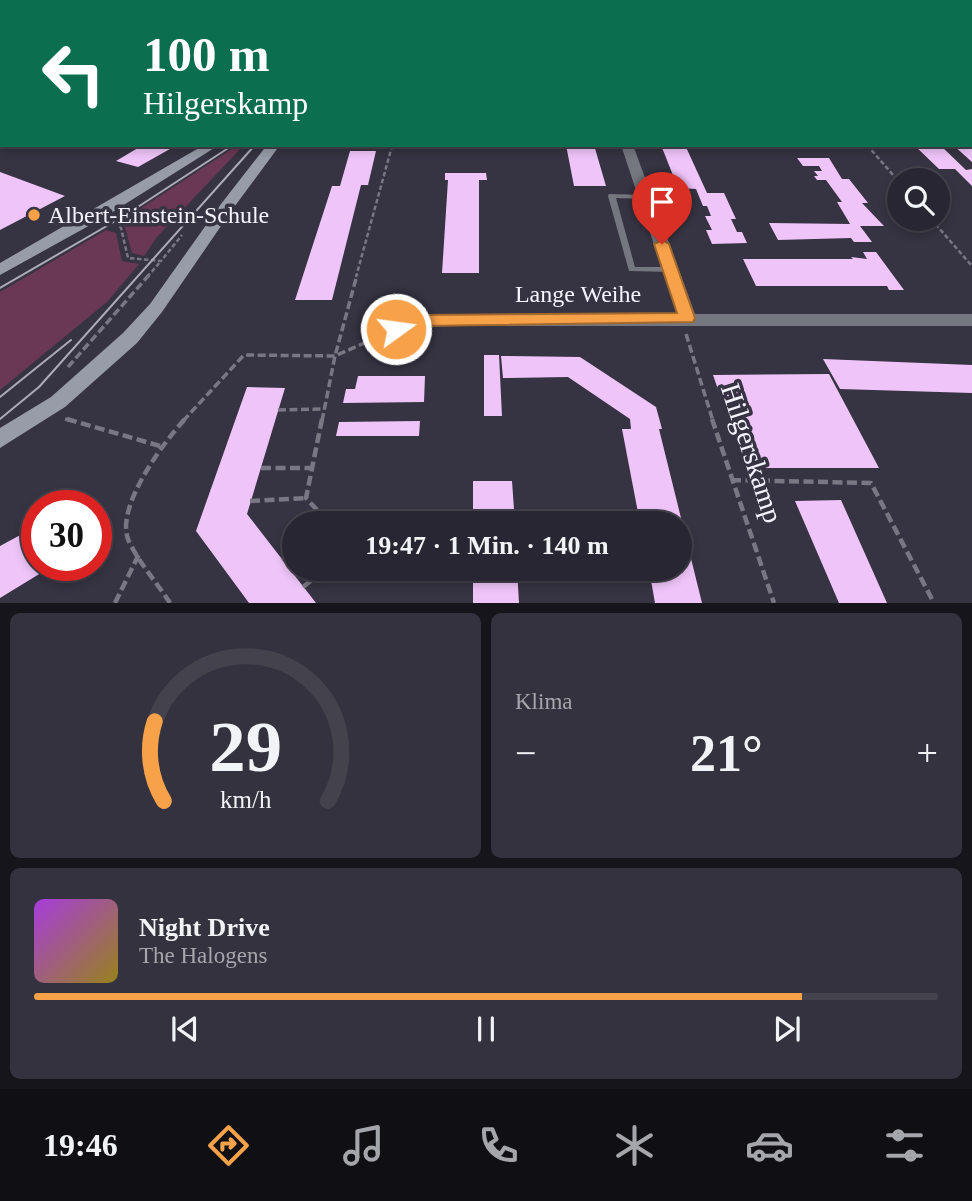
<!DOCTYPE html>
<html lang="de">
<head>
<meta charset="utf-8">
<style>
  :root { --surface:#282632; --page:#34323e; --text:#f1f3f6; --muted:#a5a5ac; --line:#44434d; --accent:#f7a149 }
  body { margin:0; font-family:"Times New Roman",serif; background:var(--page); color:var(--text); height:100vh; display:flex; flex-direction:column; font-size:26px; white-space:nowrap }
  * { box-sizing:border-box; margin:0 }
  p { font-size:23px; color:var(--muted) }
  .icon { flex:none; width:38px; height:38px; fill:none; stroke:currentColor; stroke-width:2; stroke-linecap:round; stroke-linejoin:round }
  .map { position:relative; height:603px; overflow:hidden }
  .panel { display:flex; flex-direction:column; gap:10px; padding:10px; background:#16151c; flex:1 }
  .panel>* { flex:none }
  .hud { position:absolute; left:0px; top:0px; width:973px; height:147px; box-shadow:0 4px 10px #0003,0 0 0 2px var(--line); background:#0b6e4f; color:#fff; overflow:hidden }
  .tools { position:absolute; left:887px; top:168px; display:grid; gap:14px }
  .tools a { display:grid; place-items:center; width:63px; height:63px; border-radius:50%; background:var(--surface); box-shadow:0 4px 10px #0003,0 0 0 2px var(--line); font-size:35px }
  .speed { position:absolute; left:21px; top:490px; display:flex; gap:14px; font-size:35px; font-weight:700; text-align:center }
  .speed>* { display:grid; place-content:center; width:91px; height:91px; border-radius:50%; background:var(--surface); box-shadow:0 4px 10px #0003,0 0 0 2px var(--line); line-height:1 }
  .speed .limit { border:10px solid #d22; background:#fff; color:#111 }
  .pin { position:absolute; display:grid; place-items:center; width:60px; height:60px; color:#fff; margin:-72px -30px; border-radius:50% 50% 50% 0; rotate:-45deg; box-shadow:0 0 7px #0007 }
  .pin .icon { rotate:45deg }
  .me { position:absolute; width:77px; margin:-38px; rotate:76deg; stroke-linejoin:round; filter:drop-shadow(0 0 5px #0008) }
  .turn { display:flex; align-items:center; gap:24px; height:147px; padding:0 28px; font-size:32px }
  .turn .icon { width:91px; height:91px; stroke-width:2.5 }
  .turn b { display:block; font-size:49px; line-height:60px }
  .big { font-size:52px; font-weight:600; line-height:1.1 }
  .panel .tile { flex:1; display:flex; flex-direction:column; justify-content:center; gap:10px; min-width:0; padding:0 24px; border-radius:10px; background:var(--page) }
  .panel .dial { align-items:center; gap:0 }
  .dial svg { height:182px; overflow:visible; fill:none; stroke:var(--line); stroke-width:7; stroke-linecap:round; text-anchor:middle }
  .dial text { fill:var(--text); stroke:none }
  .song { display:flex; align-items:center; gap:21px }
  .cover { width:84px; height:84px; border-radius:10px; background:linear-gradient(135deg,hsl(280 70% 55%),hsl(50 70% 35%)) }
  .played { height:7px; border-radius:4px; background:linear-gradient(90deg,var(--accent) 85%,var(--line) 85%) }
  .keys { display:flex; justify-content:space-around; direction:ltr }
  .heat { display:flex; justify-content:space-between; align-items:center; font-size:38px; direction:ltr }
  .panel .tiles { flex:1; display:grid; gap:10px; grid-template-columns:1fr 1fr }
  .tile:last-child { grid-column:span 2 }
  .trip { position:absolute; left:282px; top:511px; width:410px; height:70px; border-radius:35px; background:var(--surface); box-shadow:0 4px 10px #0003,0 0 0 2px var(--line); font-weight:600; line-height:70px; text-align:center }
  .dock { display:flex; height:112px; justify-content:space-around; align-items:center; background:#100f14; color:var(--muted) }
  .dock .icon { width:49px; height:49px }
  .dock .selected { color:var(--accent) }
  .dock b { font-size:32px; color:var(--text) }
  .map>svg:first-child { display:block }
</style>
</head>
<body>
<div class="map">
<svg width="972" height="603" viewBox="0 0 972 603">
  <rect width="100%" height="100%" fill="#363342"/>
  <!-- green -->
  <path fill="#6a3854" d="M238,145H244L157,237L144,256L132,253L123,220Z
    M106,230L116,233L122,261L139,264L107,302L0,390V292Z"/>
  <!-- building -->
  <path fill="#efc5f9" d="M143,145H177L138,167L116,161Z
    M566,145H594L606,186H574Z
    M661,145H685L707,193H724L736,219H731L737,232H742L747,243L712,244L706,230H712L705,216H711L707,206H703L696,189L678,188Z
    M914,145H940L966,170L972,169V186L955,169H939Z
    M953,145H972V162Z
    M350,151H376L368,185H361L332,300H295L332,186H340Z
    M797,158H829L842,179H849L868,203H862L884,226H860L872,242H854L851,238L778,240L769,223L850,224L837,202H842L826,180H817L814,176H818L814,171H822L819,166H803Z
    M0,172L65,196L0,230Z
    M445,173H486L487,180H479V273H442L448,180H445Z
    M863,252H876L904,290H889L887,286H756L743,259H853L851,257L867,259Z
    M484,355H499L502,416H484Z
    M501,356L580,357L656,407L662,429H659L702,603H655L649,569H679V523H640L622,429H631L630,419L568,377L503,378Z
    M823,359L972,365V393L840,389Z
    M829,374L879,468H745L713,375Z
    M358,376H425L424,402L343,403L346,389H355Z
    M247,387L285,388L247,514L316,603H249L196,531Z
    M420,421L419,436H336L339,422Z
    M473,481H512L515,523H473Z
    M841,500L887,603H839L795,501Z
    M37,526V565H54L0,598V546Z
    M473,569H517L519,603H473Z"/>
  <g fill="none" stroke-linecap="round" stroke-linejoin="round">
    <!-- path-far3 -->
    <path stroke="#7a7784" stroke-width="2" stroke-dasharray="3.5 2" stroke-linecap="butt" d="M705,0L707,2"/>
    <!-- path-far2 -->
    <path stroke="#7a7784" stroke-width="2.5" stroke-dasharray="4.5 2.5" stroke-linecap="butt" d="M349,145L392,146L356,277
      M867,145L900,183
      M931,219L972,266
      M115,221L121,228L128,258L161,261L182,235
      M147,277L161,261"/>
    <!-- path-far1 -->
    <path stroke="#7a7784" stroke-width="3.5" stroke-dasharray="8 3.5" stroke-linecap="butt" d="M686,334L713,421
      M68,367L149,275
      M278,410L324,409
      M65,419L73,421
      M183,421L244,355L335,356L382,335
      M322,421L335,356L357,275"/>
    <!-- path -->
    <path stroke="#7a7784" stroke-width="4.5" stroke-dasharray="10 4.5" stroke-linecap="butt" d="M67,419L160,446
      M322,419L306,498L329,523
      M712,419L774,603
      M261,468H312
      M731,480L871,483L934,603
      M250,501L306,498
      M282,560L294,551
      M303,587L325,569
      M115,603L139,554
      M170,603C158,584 136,559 128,539C116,506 163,443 185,419"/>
    <!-- lane -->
    <path fill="#74777f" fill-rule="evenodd" d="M341,0H351L346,2H334Z
      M509,0H513V2H509Z
      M609,194L648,195L649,197L645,199L616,198L635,267H670L673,268L674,270L673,272L629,271L608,196Z"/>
    <!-- street -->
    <path fill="#74777f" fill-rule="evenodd" d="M23,0H34L21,2Z
      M260,0H270L259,2Z
      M575,0H583L584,2H576Z
      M840,0H850L851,2H841Z
      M0,7H2V13H0Z
      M0,81H2V87H0Z
      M971,88H972V94H971Z
      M2,125V133L0,134V126Z
      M621,145H633L695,314H972V326H441C426,327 400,336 390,333L387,329L390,325L420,315L677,314Z"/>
    <!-- secondary -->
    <path fill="#979ca8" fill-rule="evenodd" d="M380,0H389L379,2Z
      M410,0H418L409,2Z
      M971,92H972V98H971Z
      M971,107H972V113H971Z
      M204,145H219L103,218L0,275V263Z
      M267,145H280L232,210L162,312L137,343L65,407L0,448V428L51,397L123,333L150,304L221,204Z"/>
    <!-- tram -->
    <path stroke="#adabb7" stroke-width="2" d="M397,2L399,0
      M0,288L124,216L233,145
      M0,397L71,340
      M0,419L39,387L255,145"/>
  </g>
  <!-- route -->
  <path fill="#f7a149" stroke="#a1692f" stroke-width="2" d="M662,240L669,244L695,318L693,322L421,326L396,334L388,329L390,325L419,315L677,313L654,244Z"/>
  <!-- markers -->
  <circle fill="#f7a149" stroke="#363342" stroke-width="2.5" cx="34" cy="215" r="7"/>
  <g text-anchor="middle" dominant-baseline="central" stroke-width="7" stroke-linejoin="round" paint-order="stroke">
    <!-- poi labels -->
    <g font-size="24" fill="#f5f3fd" stroke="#363342" text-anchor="start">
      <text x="48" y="215">Albert-Einstein-Schule</text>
    </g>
    <!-- street labels -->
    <g font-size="24" fill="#f5f3fd" stroke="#363342">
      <text x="578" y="294">Lange Weihe</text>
    </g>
    <!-- near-street labels -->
    <g font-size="28" fill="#f5f3fd" stroke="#363342">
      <text transform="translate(752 453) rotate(72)">Hilgerskamp</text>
    </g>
  </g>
</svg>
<div class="tools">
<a><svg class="icon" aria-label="search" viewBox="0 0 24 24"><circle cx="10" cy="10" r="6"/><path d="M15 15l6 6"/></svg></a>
</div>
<div class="speed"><div class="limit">30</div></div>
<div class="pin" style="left:662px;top:244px;background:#d93025"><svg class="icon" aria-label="arrive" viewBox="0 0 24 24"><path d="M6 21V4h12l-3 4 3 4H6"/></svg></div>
<svg class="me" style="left:396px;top:329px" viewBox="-20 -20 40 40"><circle r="17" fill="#f7a149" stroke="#fff" stroke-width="3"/><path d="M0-11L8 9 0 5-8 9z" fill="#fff"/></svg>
<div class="trip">19:47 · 1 Min. · 140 m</div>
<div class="hud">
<div class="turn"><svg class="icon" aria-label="left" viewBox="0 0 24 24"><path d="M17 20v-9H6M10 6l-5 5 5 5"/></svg><div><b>100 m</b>Hilgerskamp</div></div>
</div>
</div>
<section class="panel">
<div class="tiles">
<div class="tile dial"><svg viewBox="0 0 100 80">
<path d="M14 69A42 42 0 1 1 86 69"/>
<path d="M14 69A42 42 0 0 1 10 34" stroke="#f7a149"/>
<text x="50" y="56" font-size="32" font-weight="700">29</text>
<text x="50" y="72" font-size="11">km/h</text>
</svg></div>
<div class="tile"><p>Klima</p>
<div class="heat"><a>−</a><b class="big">21°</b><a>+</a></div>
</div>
<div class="tile">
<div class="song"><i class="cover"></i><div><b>Night Drive</b><p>The Halogens</p></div></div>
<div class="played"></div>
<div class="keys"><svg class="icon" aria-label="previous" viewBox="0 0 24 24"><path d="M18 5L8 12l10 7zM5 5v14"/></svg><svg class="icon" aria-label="pause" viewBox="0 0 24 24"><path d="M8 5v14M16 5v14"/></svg><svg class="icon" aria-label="next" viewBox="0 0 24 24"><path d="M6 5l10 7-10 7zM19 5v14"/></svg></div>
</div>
</div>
</section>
<nav class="dock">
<b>19:46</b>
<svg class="icon selected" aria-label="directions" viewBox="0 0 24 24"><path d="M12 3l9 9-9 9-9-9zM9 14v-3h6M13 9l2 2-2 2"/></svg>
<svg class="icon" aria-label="music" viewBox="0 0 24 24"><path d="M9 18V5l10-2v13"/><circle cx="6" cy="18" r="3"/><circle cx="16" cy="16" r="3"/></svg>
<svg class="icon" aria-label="phone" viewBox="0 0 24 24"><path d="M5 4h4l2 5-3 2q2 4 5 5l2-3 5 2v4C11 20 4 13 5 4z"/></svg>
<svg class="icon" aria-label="climate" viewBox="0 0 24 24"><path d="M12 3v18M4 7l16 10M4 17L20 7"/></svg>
<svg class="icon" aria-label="car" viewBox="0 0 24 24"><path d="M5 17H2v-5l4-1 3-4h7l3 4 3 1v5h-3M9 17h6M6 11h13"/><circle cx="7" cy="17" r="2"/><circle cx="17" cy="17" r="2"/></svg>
<svg class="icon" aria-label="filters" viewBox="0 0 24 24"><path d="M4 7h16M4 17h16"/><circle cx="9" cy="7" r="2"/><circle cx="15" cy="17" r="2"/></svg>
</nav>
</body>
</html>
